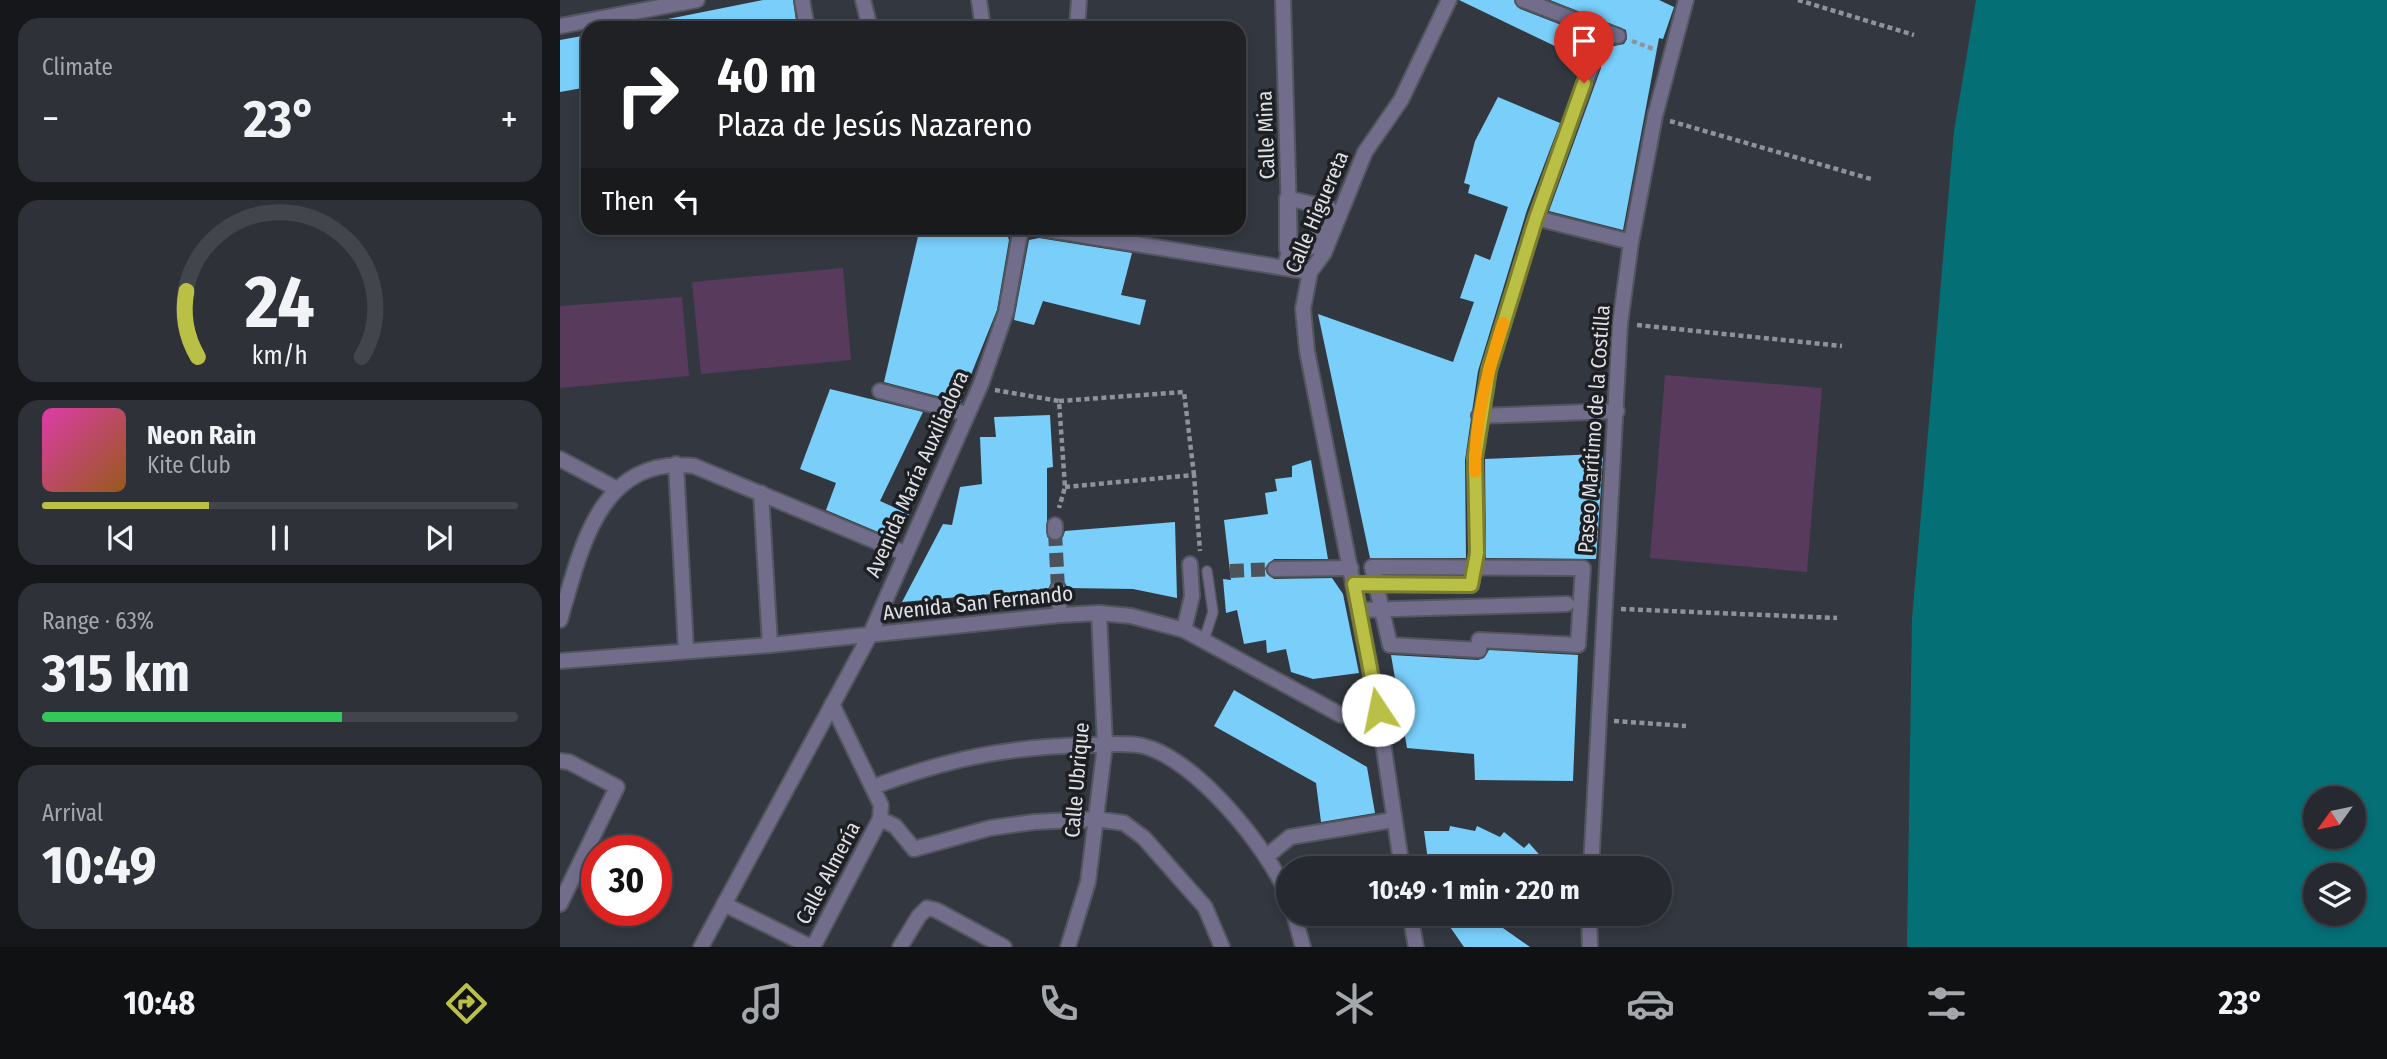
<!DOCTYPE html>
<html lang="en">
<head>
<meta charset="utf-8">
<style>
  :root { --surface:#262a30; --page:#2e3238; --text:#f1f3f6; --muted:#a4a7ab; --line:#42464c; --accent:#bac045 }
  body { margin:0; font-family:"Fira Sans Condensed",sans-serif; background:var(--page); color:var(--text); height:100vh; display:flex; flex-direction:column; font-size:26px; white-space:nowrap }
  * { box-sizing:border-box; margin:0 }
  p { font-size:23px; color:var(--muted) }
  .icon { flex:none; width:38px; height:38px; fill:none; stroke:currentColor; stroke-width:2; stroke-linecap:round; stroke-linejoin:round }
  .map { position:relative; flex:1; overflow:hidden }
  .details { display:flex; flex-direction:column; gap:18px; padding:18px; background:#15171a; width:560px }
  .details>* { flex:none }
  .guide { position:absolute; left:21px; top:21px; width:665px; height:214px; border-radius:21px; box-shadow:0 4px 10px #0003,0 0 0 2px var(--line); background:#202124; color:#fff; overflow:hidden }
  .needle { width:46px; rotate:237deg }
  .fabs { position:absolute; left:1743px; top:786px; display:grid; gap:14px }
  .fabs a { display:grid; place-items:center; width:63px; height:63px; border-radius:50%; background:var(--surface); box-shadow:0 4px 10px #0003,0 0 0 2px var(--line); font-size:35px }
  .speed { position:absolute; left:21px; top:835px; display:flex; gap:14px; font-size:35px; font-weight:700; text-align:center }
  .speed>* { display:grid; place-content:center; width:91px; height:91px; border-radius:50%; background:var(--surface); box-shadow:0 4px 10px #0003,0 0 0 2px var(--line); line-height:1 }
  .speed .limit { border:10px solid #d22; background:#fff; color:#111 }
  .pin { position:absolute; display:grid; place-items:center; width:60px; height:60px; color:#fff; margin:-72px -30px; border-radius:50% 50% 50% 0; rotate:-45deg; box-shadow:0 0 7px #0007 }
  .pin .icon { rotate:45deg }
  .me { position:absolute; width:77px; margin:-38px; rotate:349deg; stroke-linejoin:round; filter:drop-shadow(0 0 5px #0008) }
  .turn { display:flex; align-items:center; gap:24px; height:147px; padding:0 21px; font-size:32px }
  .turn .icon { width:91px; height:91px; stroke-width:2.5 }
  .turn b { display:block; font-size:49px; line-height:60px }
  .then { display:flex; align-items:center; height:66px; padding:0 21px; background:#0003; gap:14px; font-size:26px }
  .big { font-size:52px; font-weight:700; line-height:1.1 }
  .details .card { flex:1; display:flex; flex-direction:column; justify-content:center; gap:10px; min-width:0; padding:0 24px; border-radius:21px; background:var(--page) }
  .details .dial { align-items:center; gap:0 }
  .dial svg { height:182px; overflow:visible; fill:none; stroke:var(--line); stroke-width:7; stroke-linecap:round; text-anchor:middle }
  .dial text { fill:var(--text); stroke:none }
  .song { display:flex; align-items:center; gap:21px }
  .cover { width:84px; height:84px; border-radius:10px; background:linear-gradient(135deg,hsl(320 70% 55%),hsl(30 70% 35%)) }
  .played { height:7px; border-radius:4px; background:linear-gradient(90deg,var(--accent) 35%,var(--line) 35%) }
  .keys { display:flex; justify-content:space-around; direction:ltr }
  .heat { display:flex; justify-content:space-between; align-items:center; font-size:38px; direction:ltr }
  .charge { height:10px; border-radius:5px; background:linear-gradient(90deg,#34c759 63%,var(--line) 0) }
  .trip { position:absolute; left:716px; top:856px; width:396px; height:70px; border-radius:35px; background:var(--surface); box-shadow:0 4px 10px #0003,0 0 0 2px var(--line); font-weight:700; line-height:70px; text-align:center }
  .menu { display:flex; height:112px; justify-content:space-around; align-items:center; background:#0f1113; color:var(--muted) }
  .menu .icon { width:49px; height:49px }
  .menu .selected { color:var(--accent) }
  .menu b { font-size:32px; color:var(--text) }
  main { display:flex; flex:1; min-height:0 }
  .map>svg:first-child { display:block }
</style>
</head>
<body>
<main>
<section class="details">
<div class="card"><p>Climate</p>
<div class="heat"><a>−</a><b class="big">23°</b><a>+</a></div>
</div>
<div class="card dial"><svg viewBox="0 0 100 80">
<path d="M14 69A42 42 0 1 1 86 69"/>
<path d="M14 69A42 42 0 0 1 9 40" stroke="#bac045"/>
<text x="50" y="56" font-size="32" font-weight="700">24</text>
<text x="50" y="72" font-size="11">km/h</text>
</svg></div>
<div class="card">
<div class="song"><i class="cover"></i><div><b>Neon Rain</b><p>Kite Club</p></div></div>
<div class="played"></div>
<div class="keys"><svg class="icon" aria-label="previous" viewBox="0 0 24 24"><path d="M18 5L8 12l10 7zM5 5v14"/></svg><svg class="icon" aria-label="pause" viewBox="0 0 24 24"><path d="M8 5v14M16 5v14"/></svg><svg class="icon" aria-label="next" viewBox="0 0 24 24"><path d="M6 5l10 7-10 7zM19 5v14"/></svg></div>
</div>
<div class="card"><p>Range · 63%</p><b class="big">315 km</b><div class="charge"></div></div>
<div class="card"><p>Arrival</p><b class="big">10:49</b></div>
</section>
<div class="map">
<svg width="1827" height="947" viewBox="0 0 1827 947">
  <rect width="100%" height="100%" fill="#333840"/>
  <!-- green -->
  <path fill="#583a5c" d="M283,268L291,360L141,374L132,282Z
    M122,297L129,376L0,388V306Z
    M1105,375L1262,388L1247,572L1090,558Z"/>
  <!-- water -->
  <path fill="#056f76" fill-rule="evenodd" d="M1416,0H1827V947H1347L1352,619L1394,131ZM1755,798H1794V836H1755ZM1755,875H1794V914H1755Z"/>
  <!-- building -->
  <path fill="#79cefa" d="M203,0H233L237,28H109L108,19Z
    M899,0H954L960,9L1035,38L1036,44L1044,48L1064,44L1067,39L1066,30L990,0H1099L1114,7L1103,39L1099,38L1063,230L989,211L1041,68L1040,58L1031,54L1024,60Z
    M28,35V87L0,92V40Z
    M938,97L1000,123L967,210L918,371L905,460L906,558H810L758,314L893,362L914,302L900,298L915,254L930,260L948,207L908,193L910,185L904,183L915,141Z
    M360,228H445L449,240L437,310L400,402L324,382Z
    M479,238L572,253L561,295L586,300L580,325L483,301L474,325L454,320L469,240Z
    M270,389L363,412L320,501L349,514L337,540L266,510L276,483L240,469Z
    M490,415L493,467L487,468V537L496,542L503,537L505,531L615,522L617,598L573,589L508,588L505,583L498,579L492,582L488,589L342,602L383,524L392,525L400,487L422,484L420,437H436L434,417Z
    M1037,454L1043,457L1036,559L926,558L925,459Z
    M751,460L768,559H714L705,568L707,574L714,579L772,578L783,594L799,673L753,679L731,672L726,649L707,653L706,640L684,644L677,610L666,613L663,579L671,580L664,520L708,514L705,493L717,491L715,479L732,477V466Z
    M929,650L1018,655L1013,781L915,780L914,754L847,748L831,655L918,660L924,658Z
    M674,690L807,767L815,813L761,822L756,783L654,726Z
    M890,826L915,831L917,826L940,837L944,832L964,848L969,843L991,868H869L864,831H889Z
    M881,914H927L931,922L933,921L970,947H904Z"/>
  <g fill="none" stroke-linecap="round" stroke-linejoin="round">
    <!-- pedestrian-tunnel -->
    <path stroke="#4d5159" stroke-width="14" stroke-dasharray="14 7" stroke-linecap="butt" d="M495,532L498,589
      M670,571L715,569"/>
    <!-- minor-tunnel -->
    <path stroke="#4d5159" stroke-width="14" stroke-dasharray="14 7" stroke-linecap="butt" d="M1032,64L1044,38"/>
    <defs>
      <path id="service" d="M644,640L653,612L647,571"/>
      <path id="pedestrian" d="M242,0L247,28
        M303,0L310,28
        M723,0L730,249L724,268
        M517,28L519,0
        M1047,32L1058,36
        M727,198L769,208L752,247L739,251L727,249Z
        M976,218L1071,242
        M320,391L407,414
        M919,416L1057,411
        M495,525V532
        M812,567L1023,568L1018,645L919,640V650L830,645Z
        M715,569L791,568
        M498,589L500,615
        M799,610L1007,604
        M539,613L545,745
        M624,630L632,596L630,564
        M320,819L335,826L354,849
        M706,857L730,837L833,820
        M1031,868L1060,324L1071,242L1095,116L1126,0
        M1029,914L1030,947
        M340,947L359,916L367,908L376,910L444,947"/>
      <path id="minor" d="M419,0L423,28
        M963,0L1047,32L1044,38
        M0,26L137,0
        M477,228L750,272
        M0,459L55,488
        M116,464L126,650
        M201,493L210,645
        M794,584L911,585L917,553L915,458L929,370L976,218L1032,64
        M0,620C21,549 39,455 134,466L344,553
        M310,635L421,384L446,312L461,228
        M818,710L747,351L743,309L750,272L764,253L805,152L841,100L889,0
        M0,761L9,762L57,787L0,904
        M313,787C388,759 445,747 525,745C544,745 565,742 583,746C636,759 707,847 728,896
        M354,849L430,828L474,822L536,819L564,823L584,838L645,907L662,947
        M164,904L251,947
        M734,914L743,947
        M253,947L320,819L321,805L272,704
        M508,947L528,882L545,745"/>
      <path id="tertiary" d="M0,661L210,645L500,615L539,613L571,616L624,630L781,715L818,710L842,868
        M850,914L856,947
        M141,947L310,635"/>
    </defs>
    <!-- service casing -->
    <use href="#service" stroke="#52565e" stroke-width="12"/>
    <!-- pedestrian casing -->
    <use href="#pedestrian" stroke="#52565e" stroke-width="18"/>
    <!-- minor casing -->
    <use href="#minor" stroke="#52565e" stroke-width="18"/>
    <!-- tertiary casing -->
    <use href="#tertiary" stroke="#52565e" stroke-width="18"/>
    <!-- path -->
    <path stroke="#8f9399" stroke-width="4.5" stroke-dasharray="5 3.5" stroke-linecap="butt" d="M1238,0L1354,35
      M1072,41L1096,50
      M1110,121L1311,179
      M1077,325L1282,346
      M435,390L499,401L505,487L499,508
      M499,401L624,392L634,475
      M505,487L634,475L640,551
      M1061,609L1277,618
      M1054,721L1126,726"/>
    <!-- service -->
    <use href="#service" stroke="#726d8b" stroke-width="9"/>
    <!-- pedestrian -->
    <use href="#pedestrian" stroke="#726d8b" stroke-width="14"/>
    <!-- minor -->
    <use href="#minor" stroke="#726d8b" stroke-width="14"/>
    <!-- tertiary -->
    <use href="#tertiary" stroke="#726d8b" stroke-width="14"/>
  </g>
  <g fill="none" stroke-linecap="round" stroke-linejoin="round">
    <defs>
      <path id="route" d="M818,710L794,584L911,585L917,553L915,458L929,370L976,218L1024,83"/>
    </defs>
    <!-- route casing -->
    <use href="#route" stroke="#797d2d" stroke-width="18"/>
    <!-- route -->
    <use href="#route" stroke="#bac045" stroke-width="12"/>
    <!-- slow -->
    <path stroke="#f59e0b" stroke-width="12" d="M915,472C914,421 928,371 943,323"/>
  </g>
  <g text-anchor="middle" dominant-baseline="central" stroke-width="7" stroke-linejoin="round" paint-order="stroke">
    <!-- street labels -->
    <g font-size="21" fill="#dee1e6" stroke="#1d1f23">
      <text transform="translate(706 135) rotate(-92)">Calle Mina</text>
      <text transform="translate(757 212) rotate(-67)">Calle Higuereta</text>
      <text transform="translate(1034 429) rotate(-86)">Paseo Marítimo de la Costilla</text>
      <text transform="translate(357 474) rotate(-66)">Avenida María Auxiliadora</text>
      <text transform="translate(418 603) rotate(-6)">Avenida San Fernando</text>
      <text transform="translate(517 780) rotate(-85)">Calle Ubrique</text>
      <text transform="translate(268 873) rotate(-62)">Calle Almería</text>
    </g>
  </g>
</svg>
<div class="fabs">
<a><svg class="needle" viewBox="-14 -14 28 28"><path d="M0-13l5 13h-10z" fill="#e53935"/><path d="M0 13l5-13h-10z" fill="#a4a7ab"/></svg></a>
<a><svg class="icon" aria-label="layers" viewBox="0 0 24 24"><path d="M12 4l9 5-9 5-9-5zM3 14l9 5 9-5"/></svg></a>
</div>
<div class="speed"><div class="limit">30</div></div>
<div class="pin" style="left:1024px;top:83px;background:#d93025"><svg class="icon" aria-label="arrive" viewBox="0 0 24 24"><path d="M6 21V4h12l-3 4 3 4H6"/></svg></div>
<svg class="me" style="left:818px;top:710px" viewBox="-20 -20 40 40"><circle r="19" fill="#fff"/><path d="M0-13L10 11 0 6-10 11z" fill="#bac045"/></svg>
<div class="trip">10:49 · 1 min · 220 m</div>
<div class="guide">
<div class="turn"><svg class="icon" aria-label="right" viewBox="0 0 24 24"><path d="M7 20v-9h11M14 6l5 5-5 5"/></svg><div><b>40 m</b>Plaza de Jesús Nazareno</div></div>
<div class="then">Then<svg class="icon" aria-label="left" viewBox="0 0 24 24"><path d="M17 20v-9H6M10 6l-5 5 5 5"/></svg></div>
</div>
</div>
</main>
<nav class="menu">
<b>10:48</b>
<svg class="icon selected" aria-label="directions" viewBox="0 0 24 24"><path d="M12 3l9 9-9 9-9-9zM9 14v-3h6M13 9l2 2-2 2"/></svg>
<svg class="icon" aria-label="music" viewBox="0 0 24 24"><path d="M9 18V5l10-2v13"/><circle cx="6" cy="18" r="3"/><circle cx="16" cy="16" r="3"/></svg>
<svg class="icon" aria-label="phone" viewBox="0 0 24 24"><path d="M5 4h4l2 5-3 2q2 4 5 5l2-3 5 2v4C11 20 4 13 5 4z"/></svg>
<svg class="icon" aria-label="climate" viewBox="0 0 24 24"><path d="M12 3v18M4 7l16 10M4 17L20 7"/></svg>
<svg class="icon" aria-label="car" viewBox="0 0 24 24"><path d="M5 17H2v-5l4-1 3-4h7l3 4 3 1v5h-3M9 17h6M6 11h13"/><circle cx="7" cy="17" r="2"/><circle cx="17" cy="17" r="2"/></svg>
<svg class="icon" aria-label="filters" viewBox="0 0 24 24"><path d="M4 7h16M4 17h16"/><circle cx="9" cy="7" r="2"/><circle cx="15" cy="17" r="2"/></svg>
<b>23°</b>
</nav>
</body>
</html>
